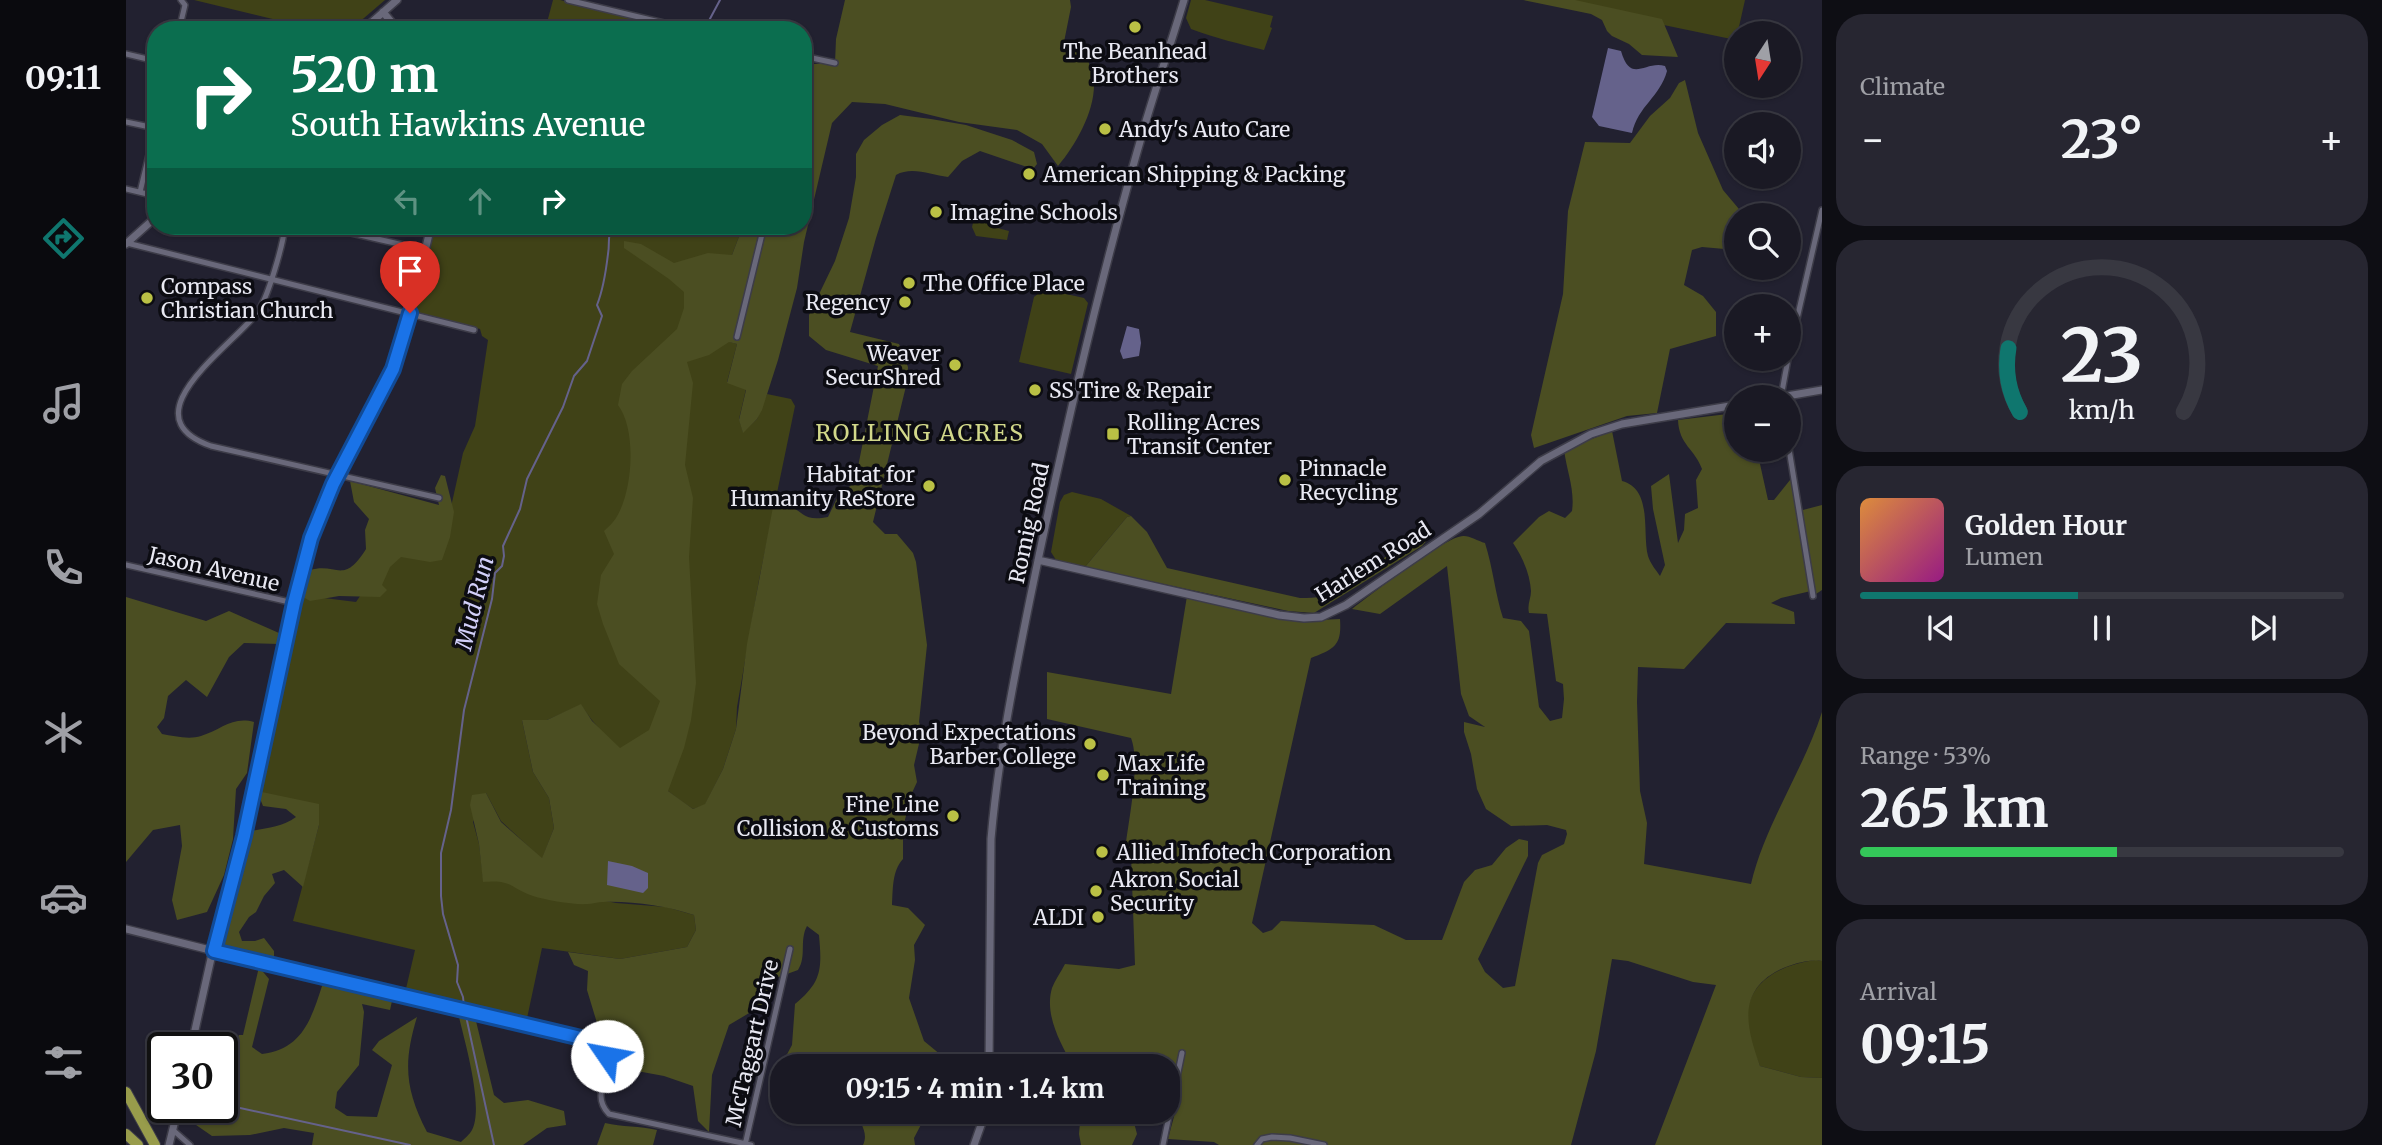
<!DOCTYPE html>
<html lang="en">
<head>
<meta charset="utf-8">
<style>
  :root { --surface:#1a1924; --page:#272631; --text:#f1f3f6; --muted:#9fa0a6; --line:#383841; --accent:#0f766e }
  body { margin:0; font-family:Merriweather,serif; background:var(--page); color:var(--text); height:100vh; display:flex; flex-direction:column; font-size:26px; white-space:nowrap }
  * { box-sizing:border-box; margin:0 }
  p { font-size:23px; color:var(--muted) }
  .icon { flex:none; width:38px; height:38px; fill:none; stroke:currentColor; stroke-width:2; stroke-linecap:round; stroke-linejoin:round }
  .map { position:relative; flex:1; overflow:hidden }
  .drawer { display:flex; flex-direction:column; gap:14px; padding:14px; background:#0e0e14; width:560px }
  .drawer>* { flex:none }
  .top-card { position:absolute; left:21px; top:21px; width:665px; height:214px; border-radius:28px; box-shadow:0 2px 5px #0004,0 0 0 2px var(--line); background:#0b6e4f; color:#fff; overflow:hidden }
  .needle { width:46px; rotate:192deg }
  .fabs { position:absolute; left:1598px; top:21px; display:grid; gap:14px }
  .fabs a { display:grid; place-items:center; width:77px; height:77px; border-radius:50%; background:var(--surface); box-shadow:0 2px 5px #0004,0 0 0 2px var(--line); font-size:35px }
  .speed { position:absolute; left:21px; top:1032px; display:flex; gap:14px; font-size:35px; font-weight:700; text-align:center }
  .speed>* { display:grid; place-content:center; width:91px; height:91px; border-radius:50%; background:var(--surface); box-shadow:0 2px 5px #0004,0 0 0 2px var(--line); line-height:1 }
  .speed .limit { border:4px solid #111; border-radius:10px; background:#fff; color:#111 }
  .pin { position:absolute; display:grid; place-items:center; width:60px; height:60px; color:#fff; margin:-72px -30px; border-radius:50% 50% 50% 0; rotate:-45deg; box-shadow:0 0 7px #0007 }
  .pin .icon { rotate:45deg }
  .me { position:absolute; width:77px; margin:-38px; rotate:303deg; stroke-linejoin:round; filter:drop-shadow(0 0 5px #0008) }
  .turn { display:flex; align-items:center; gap:24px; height:147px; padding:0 28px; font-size:32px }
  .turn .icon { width:91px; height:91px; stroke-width:2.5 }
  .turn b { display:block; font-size:49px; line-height:60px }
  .lanes { display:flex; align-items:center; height:66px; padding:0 28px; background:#0003; justify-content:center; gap:35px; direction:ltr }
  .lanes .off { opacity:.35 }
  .big { font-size:52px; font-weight:700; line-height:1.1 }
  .drawer .tile { flex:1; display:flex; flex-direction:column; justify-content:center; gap:10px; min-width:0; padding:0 24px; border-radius:28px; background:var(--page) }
  .drawer .dial { align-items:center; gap:0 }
  .dial svg { height:182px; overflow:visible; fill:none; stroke:var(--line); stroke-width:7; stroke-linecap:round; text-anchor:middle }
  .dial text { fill:var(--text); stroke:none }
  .song { display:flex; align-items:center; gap:21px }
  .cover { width:84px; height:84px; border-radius:10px; background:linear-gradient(135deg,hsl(30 70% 55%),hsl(310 70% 35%)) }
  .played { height:7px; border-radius:4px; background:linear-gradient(90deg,var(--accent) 45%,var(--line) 45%) }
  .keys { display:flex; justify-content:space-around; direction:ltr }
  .heat { display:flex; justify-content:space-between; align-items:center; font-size:38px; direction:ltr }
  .charge { height:10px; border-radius:5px; background:linear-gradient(90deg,#34c759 53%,var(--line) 0) }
  .trip { position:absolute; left:644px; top:1054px; width:410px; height:70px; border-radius:28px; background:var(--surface); box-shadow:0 2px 5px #0004,0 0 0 2px var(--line); font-weight:700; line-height:70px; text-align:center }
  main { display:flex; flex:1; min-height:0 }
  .tabs { display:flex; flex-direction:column; width:126px; justify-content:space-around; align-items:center; background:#0a0a0e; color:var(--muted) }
  .tabs .icon { width:49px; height:49px }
  .tabs .active { color:var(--accent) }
  .tabs b { font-size:32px; color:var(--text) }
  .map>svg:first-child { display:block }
</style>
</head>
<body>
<main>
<nav class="tabs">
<b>09:11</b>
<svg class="icon active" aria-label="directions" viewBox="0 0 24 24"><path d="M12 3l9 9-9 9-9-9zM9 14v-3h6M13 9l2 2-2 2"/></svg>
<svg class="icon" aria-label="music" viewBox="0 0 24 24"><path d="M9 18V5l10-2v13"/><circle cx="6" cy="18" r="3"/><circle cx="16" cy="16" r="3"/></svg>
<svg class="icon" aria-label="phone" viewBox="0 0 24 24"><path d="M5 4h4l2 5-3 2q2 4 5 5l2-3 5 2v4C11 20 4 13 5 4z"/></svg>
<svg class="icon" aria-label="climate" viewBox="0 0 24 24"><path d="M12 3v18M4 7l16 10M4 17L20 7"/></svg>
<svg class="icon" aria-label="car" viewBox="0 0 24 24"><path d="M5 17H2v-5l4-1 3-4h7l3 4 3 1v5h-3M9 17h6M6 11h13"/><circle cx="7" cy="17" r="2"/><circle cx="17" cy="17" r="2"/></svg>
<svg class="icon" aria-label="filters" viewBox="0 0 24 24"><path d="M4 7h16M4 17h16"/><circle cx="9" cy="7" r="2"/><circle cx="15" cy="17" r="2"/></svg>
</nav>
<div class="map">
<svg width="1696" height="1145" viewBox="0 0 1696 1145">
  <rect width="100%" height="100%" fill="#222130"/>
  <!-- green -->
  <path fill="#404217" d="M68,0H259L224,30H192Z
    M427,0H434L556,30H419Z
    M1065,0H1079L1147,16L1144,27L1146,28L1138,50C1114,44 1089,38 1065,29L1060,18Z
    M1417,0H1619L1610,40Z
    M850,210L861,212L860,220L864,226L883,231L881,240L850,236L846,227Z
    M308,226H617L606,255L604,342L611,344L601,382L620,389L613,419L617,432L631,419L641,394L665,399L669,406L633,580L611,707L610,729L597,769L579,805L567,809C530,784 479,742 455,705L421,720H396L407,772L423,798L428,828L416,859L375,821L360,793L347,822L353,844L357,877L490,903L540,907L568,915L570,930L561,947L494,959L416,948L400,1023L279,993L289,950L167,921L193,825L131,791L174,595L230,602L267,548L317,543L337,453L349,426L362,340L356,336L354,329L294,313L289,309Z
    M918,289L958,298L962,303L945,374L893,362L908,297Z
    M946,492L975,499L1005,516L1001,517L959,567L930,560L925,552L934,502L938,495Z
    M1690,960L1696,961V1078L1675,1077L1634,1066C1630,1056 1625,1045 1623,1035C1612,987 1649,965 1690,960Z"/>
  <!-- forest -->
  <path fill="#4b4e22" d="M719,0H944L945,7L938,42L958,47C961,59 967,72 968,85C968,113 949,146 932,166L916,144L891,130L833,122L759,104L726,102L706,123L678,242L671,288L652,360L636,410L631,419L617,433L613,420L620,390L601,383L611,344L603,342L583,355L561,362L567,383L559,465L567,498L563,557L570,683L565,720L558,748L542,791L567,809L579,804L597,769L610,729L621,644L647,507C679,501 669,524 702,517L712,496L729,482L752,366L700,350L683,336V315L709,261L723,218L730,177V154L738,140L756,125L774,115L805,119L840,125L886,140L908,152L911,164L907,169L854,151L836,161L822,177C805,175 786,166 770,175L750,238L724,332L773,344L782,367L781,382L747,522L759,534H771L787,553L790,562L801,645L793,722L796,731L788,765L791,782L785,795L777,828V859C766,871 767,889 766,905L782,908L799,925L788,945L789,960L783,998L798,1041L815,1055L847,1066H664L659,1058L666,1045L669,1004C696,982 696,969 693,935L681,926C673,941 681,956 672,970L650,978L646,996L635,1006L603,1025L586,1075L583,1132L572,1121L567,1086L538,1076L500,1069L488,1079L461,990L462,971L448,965L442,952L494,959L561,947L570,930L568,915C539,906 508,901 477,902C472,902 466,904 461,904C447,905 420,900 407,896C383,888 387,879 357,882L353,844L344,805L346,795L360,793L375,822L416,858L428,828L423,798L407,772L396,720H421L455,704L466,721L494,748L523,730L534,701L493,664L477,624L471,604L475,575L488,554L478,531C482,527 487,523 490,518C507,491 511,430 492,405L496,384L506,371L551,329L558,308V292L543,279L498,248V241L515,244L548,263L582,253L606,255L617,226H677V62L688,64L709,63L710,39Z
    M1397,0H1449L1536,19L1552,57L1516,55L1503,44L1486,36L1481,31L1476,20L1465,14Z
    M1559,80L1572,133L1597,190L1618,215H1610V250L1576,247L1566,250L1558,285L1577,296L1590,312V336L1544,349L1531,413L1501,416L1408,448L1405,435L1437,294L1442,211L1459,142L1504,143L1524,116L1544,98L1553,83Z
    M1610,413V450H1637L1634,464L1642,500H1648L1668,475L1673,511L1696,505V590L1687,596L1685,591L1655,598L1645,603L1668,612L1669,624L1600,623L1558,669L1512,667L1511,702L1514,791L1521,823L1518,864L1625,884C1639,824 1677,771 1696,712V961C1681,959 1667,964 1653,970C1610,992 1621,1029 1634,1066L1675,1077L1696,1078V1145H1529L1590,985L1567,982L1502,961L1486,959L1470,1051L1445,1145H1093L1088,1142L1042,1139L1054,1094L1041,1096V1066H947C935,1044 918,1015 926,988C929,980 935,972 939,964L993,969L1009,965L1005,855L999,851C1002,822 1015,764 1005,738L921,719V672L1045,694L1061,596L1172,621L1214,619C1216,646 1208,649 1185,658L1126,923L1137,933L1146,930L1155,921L1248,925L1280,940H1316L1338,882L1349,870L1366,865L1380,848L1393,839L1402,841V856L1352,959L1359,972L1377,988L1389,986L1412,863L1416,855L1438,844L1441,834L1440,830L1421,825L1385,826L1360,809L1351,789L1345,754L1338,732V722L1359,727L1343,716L1335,694L1321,566L1254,614L1226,609C1243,596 1322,534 1338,536C1344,536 1352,541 1359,543C1367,568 1369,593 1377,618L1395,621L1403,631L1413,707L1424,721L1436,718L1438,699L1437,684L1430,681L1421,614L1403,613C1401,604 1405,599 1405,591C1404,574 1396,556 1387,543L1413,517L1423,511L1439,518L1446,511C1449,490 1441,472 1438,450L1486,431L1496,481C1527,489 1516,533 1522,556C1524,563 1530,570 1534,576L1539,565L1527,509L1525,486L1543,474L1552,543L1558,530L1559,514L1572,508L1570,480L1576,469C1569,449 1553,445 1552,420Z
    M315,475L319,476L328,512L324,537L316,560L304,562L275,557L264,567L256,585L261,590L254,597L213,596L184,601L177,597L184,570C211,562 217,586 240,549L239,530L243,519L228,502L224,481L313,505L309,488Z
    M1005,516L1021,532L1041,568L1174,598C1182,598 1190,598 1196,596C1228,586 1266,552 1291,529L1304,531L1303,538L1296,546L1188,613L1162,611L959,567L1001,517Z
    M0,597L80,621L103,611L153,633V644L118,643L103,657L81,697L60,680L42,696L38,718L31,727L36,734C48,736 63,740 75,736C95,730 106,716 128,722L121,773L110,789L107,839L98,875L81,912L51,920L46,900L56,846L54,825L27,830L0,862Z
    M131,791L193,804V825L177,887L158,870L146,874L149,883L138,896L130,912L123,917L113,932L116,941H129L138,938L148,951V961L98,948L101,926L125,831C141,828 156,827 170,817L160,809L137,806Z
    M133,967L143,979L126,1047L136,1054C176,1049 185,1020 196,986L206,984L266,1001L264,1010L236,1004L238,1012L233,1065L211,1092L209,1108L221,1116L251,1117L266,1065L246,1050L253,1041L291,1017C277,1063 279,1089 301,1132L335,1142C338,1139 344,1134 346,1130C358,1107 339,1043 333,1017H349L368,1095L378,1103L402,1100L438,1111L440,1125L421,1128L397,1145H186L188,1133L158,1128L124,1135L86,1136L60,1118L59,1108H96C96,1081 101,1059 113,1035H117Z
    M727,1111H794L799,1117L788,1138L789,1145H737C743,1133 734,1121 727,1111Z
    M955,1111H1005L1011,1134L1006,1145H955L953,1134Z
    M479,1123C496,1127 514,1126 531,1130L527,1145H471Z"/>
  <!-- water -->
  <path fill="#65628b" d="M1482,48L1495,51C1505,85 1519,60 1539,66L1541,71C1534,97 1512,106 1506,133L1473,126L1466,117Z
    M1001,326L1013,329L1015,343L1013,356L997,359L994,351Z
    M482,861L506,866L522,873V888L517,893L481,885Z"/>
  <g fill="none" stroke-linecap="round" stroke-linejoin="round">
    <!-- stream -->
    <path stroke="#65628b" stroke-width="2" d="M578,30L594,0
      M338,1007L337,997L331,982L332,965L317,914L315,896V853L325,810L338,710L366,599L369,573L376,566L378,556L377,546L394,509L401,479L437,407L448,376L461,361L476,316L471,305C477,290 480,271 482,254C484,243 481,237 486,226
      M340,1016L368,1145
      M96,1104L284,1145"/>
    <defs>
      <path id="street" d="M442,0L567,30
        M53,30L59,5L55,0
        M0,54L30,61
        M677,56L709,63
        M0,122L29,128
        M0,189L30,196
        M14,192L30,126
        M159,226C157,245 142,298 131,313C105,347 0,416 85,446L313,498
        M195,226L299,250
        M1,243L348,330
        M611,337L638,226
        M1662,358L1696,210
        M1655,397L1662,359
        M1662,443L1687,596
        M0,565L168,603
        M88,951L455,1038C514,1059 455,1085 483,1114L625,1145
        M47,1130L64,1145
        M619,1145L664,949
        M1037,1145L1056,1053
        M1131,1145L1136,1139L1146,1137L1164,1138L1198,1145"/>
      <path id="secondary" d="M257,12L272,30
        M237,30L271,0
        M0,244L30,217
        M1655,397L1696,390
        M912,560L1153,615L1178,618L1195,617L1220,605L1353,514L1415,461L1465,434L1496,424L1610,405
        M0,929L88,951
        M65,1048L86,954L96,927L118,836L168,603L185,538L207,484L269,362L281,326L305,226
        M863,1066L865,839C872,758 888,678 904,599C937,438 974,278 1020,121C1032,81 1046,40 1058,0
        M43,1145L52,1108
        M848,1145L860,1111"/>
      <path id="highway" d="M0,1092L29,1145
        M0,1134L12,1145"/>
    </defs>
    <!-- street casing -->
    <use href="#street" stroke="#3d3c48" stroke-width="8"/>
    <!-- secondary casing -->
    <use href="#secondary" stroke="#3d3c48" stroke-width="10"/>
    <!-- highway casing -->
    <use href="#highway" stroke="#3d3c48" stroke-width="12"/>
    <!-- street -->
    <use href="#street" stroke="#69687a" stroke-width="5"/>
    <!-- secondary -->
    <use href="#secondary" stroke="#69687a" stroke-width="7"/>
    <!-- highway -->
    <use href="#highway" stroke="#989c4b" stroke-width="10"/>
  </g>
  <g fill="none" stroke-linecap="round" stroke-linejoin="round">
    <defs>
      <path id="route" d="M284,313L267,369L207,484L185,538L168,603L118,836L88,951L455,1038L473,1046L481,1056"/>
    </defs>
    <!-- route casing -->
    <use href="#route" stroke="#114b97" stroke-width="18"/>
    <!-- route -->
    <use href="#route" stroke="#1a73e8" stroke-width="12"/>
  </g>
  <!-- markers -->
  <g fill="#bac045" stroke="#0c0c12" stroke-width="2.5">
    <circle cx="1009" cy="27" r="7"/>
    <circle cx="979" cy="129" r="7"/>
    <circle cx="903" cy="174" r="7"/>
    <circle cx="810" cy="212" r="7"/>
    <circle cx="783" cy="283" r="7"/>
    <circle cx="21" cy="298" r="7"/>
    <circle cx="779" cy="302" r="7"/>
    <circle cx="829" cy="365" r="7"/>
    <circle cx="909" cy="390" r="7"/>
    <rect x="980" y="427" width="14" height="14" rx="3.5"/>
    <circle cx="1159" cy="480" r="7"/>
    <circle cx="803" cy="486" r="7"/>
    <circle cx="964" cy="744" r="7"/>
    <circle cx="977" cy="775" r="7"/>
    <circle cx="827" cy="816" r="7"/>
    <circle cx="976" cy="852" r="7"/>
    <circle cx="970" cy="891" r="7"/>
    <circle cx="972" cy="917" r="7"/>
  </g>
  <g text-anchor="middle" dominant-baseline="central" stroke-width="7" stroke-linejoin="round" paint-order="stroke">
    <!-- poi labels -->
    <g font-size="21" fill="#e9e9f3" stroke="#0c0c12" text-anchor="start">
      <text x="1009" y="51" text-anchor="middle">The Beanhead<tspan x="1009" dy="24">Brothers</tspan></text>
      <text x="993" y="129">Andy's Auto Care</text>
      <text x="917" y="174">American Shipping &amp; Packing</text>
      <text x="824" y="212">Imagine Schools</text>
      <text x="797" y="283">The Office Place</text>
      <text x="35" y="286">Compass<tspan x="35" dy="24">Christian Church</tspan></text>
      <text x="765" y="302" text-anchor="end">Regency</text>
      <text x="815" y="353" text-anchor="end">Weaver<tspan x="815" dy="24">SecurShred</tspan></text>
      <text x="923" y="390">SS Tire &amp; Repair</text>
      <text x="1001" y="422">Rolling Acres<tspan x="1001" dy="24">Transit Center</tspan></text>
      <text x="1173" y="468">Pinnacle<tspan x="1173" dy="24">Recycling</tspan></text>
      <text x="789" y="474" text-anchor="end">Habitat for<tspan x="789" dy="24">Humanity ReStore</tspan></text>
      <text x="950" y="732" text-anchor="end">Beyond Expectations<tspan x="950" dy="24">Barber College</tspan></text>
      <text x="991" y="763">Max Life<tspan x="991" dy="24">Training</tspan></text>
      <text x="813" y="804" text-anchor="end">Fine Line<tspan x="813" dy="24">Collision &amp; Customs</tspan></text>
      <text x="990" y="852">Allied Infotech Corporation</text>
      <text x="984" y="879">Akron Social<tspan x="984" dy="24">Security</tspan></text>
      <text x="958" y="917" text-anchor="end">ALDI</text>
    </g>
    <!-- street labels -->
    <g font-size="21" fill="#e9e9f3" stroke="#0c0c12">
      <text transform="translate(903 523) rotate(-78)">Romig Road</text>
      <text transform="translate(1247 562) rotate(-32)">Harlem Road</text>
      <text transform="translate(88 569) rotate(13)">Jason Avenue</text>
      <text transform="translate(626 1043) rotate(-77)">McTaggart Drive</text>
    </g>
    <!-- neighbourhood labels -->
    <g font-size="23" letter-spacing="2" fill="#d2d88a" stroke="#0c0c12">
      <text x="794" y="432">ROLLING ACRES</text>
    </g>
    <!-- water labels -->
    <g font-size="23" font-style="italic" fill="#d2d0fa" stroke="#0c0c12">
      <text transform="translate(348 603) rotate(-76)">Mud Run</text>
    </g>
  </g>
</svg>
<div class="fabs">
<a><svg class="needle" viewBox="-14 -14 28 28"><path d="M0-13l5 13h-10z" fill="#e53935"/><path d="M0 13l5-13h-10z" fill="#9fa0a6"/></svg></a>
<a><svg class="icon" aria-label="sound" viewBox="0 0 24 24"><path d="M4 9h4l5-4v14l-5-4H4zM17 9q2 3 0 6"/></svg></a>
<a><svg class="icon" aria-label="search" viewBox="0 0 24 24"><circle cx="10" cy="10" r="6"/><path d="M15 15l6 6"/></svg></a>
<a>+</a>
<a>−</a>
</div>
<div class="speed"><div class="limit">30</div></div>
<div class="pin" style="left:284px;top:313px;background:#d93025"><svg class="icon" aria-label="arrive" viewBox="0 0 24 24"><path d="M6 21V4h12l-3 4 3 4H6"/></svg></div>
<svg class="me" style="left:481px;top:1056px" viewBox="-20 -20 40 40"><circle r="19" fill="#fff"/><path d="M0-13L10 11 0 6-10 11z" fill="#1a73e8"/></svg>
<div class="trip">09:15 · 4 min · 1.4 km</div>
<div class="top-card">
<div class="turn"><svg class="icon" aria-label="right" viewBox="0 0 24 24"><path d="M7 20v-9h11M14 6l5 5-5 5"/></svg><div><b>520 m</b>South Hawkins Avenue</div></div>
<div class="lanes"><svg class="icon off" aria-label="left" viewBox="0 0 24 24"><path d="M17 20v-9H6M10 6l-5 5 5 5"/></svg><svg class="icon off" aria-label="ahead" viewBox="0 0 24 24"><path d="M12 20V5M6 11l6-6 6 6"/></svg><svg class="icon" aria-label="right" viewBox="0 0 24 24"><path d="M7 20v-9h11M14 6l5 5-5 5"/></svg></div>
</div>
</div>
<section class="drawer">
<div class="tile"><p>Climate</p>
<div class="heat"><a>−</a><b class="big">23°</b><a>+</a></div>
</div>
<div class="tile dial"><svg viewBox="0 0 100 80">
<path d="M14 69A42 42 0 1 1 86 69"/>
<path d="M14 69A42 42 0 0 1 9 41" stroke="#0f766e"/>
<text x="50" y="56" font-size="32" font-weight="700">23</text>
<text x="50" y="72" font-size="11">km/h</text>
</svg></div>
<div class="tile">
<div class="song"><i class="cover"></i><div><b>Golden Hour</b><p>Lumen</p></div></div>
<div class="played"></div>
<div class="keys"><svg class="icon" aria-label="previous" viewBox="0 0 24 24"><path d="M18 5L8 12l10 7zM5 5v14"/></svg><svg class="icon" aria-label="pause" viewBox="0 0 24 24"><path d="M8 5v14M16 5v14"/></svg><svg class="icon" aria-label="next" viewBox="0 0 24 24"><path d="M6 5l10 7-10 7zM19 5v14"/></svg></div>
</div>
<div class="tile"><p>Range · 53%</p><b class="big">265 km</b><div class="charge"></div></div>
<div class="tile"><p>Arrival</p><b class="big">09:15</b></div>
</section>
</main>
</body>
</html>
